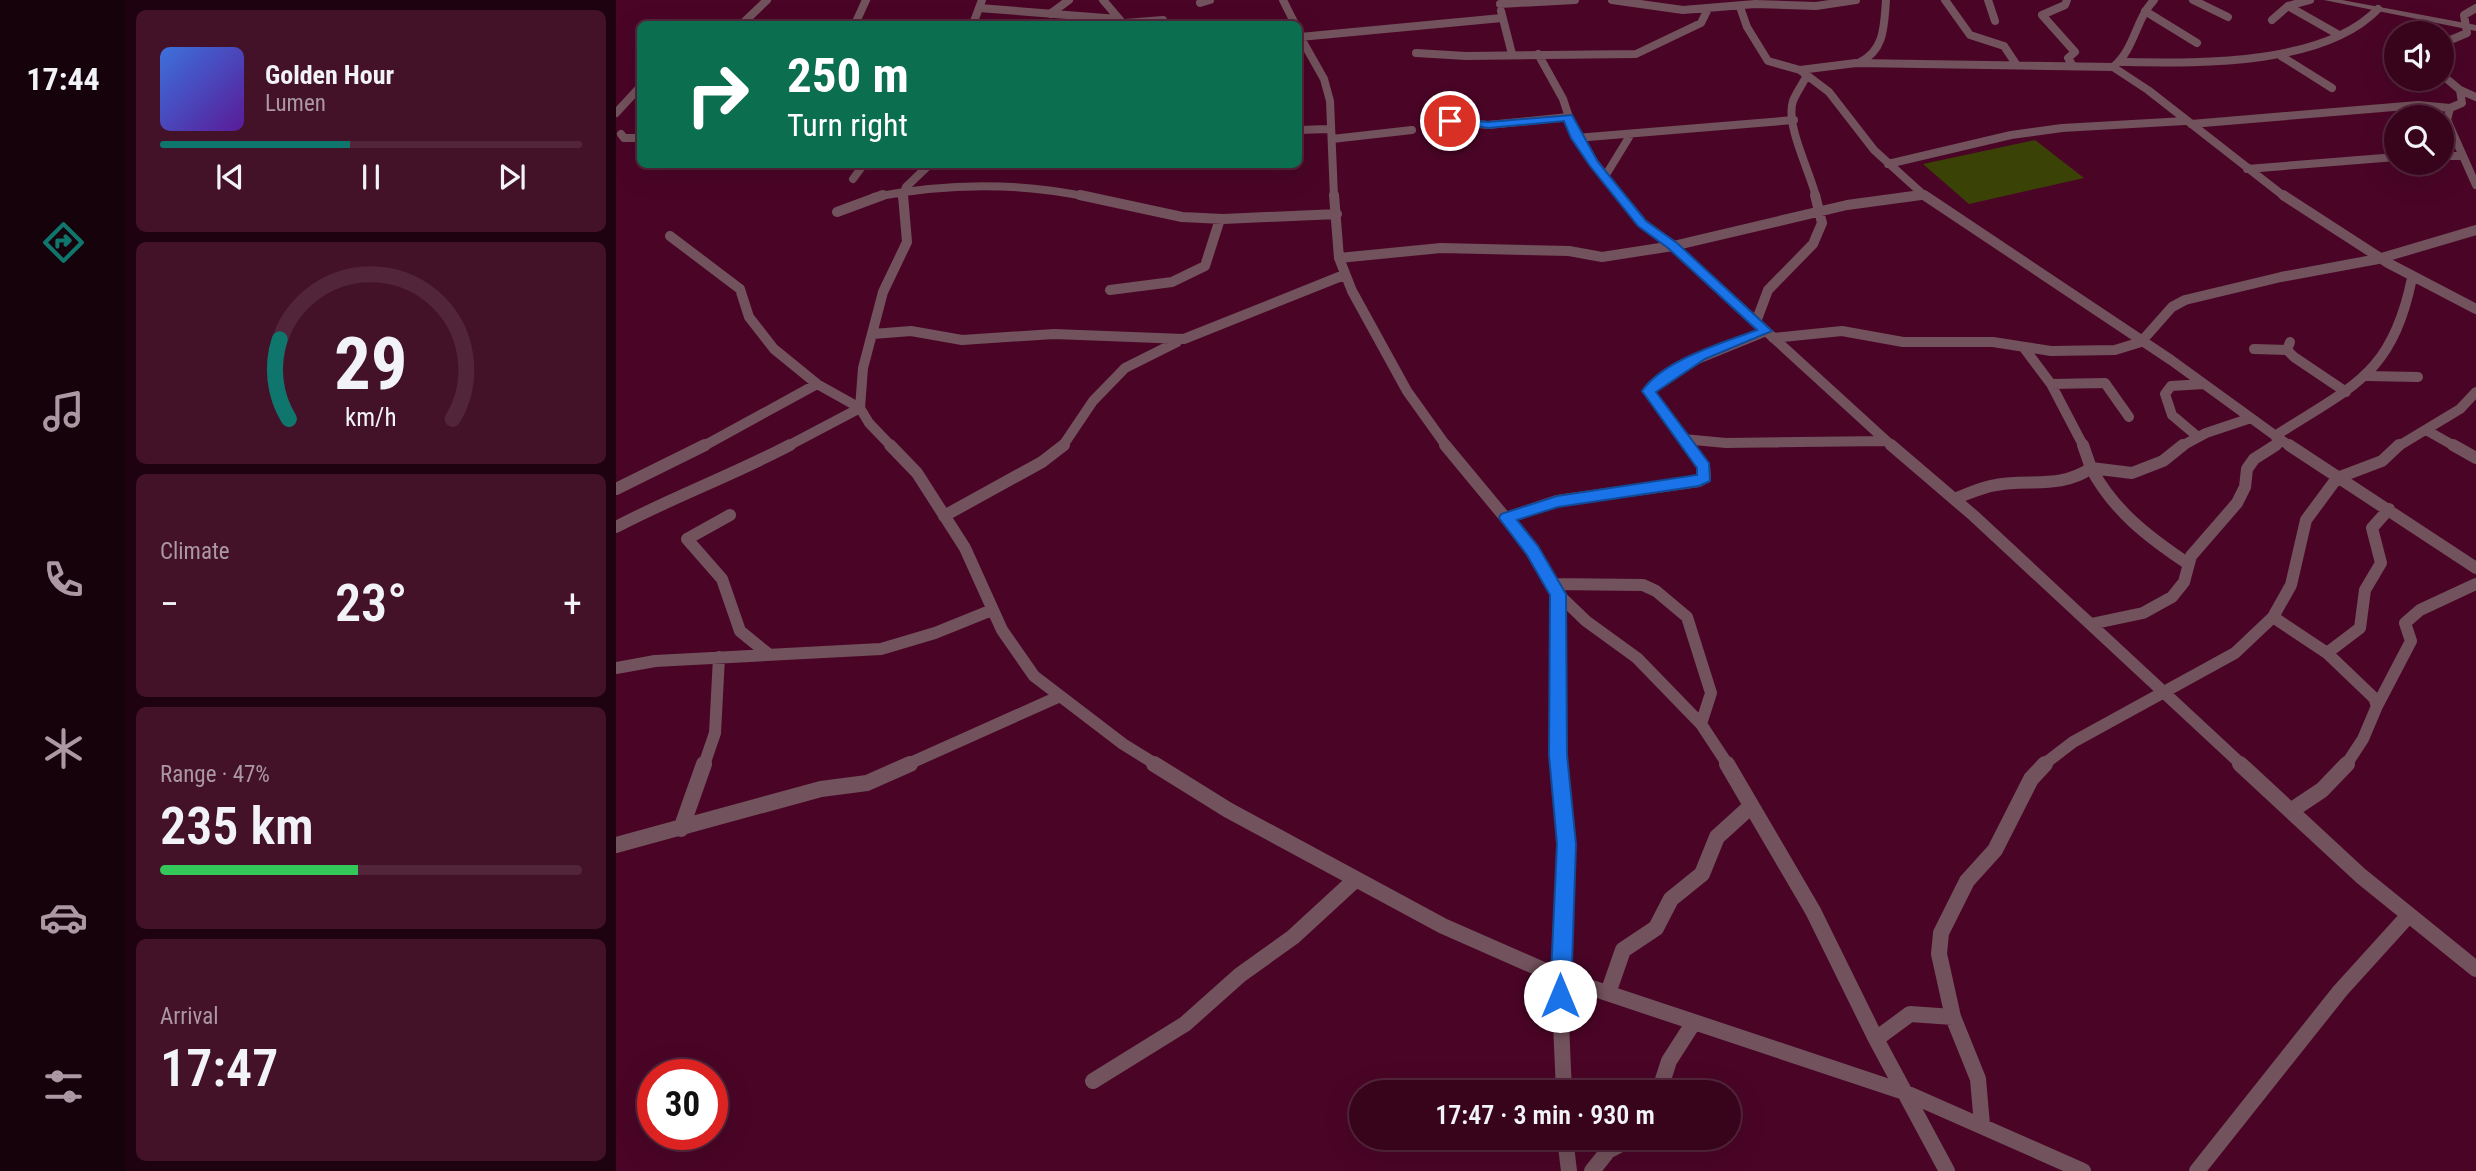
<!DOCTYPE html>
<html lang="en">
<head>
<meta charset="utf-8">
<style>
  :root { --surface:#38041c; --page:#431229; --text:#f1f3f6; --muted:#ab98a3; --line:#52253b; --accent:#0f766e }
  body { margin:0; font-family:"Roboto Condensed",sans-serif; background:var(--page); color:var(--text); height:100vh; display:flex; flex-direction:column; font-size:26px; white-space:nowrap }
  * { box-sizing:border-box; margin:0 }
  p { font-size:23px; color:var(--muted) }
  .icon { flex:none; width:38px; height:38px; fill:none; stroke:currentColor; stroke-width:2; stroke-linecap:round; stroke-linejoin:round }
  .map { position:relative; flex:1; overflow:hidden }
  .side { display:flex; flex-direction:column; gap:10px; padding:10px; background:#1f020f; width:490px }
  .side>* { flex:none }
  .hud { position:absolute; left:21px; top:21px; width:665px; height:147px; border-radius:10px; box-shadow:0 7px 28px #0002,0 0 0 2px var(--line); background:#0b6e4f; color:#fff; overflow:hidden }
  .fabs { position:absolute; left:1768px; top:21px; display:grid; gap:14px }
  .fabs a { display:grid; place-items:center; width:70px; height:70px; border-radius:50%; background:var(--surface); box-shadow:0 7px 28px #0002,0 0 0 2px var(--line); font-size:35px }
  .speed { position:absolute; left:21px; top:1059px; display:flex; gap:14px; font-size:35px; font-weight:700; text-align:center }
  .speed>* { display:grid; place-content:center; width:91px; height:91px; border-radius:50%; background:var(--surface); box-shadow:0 7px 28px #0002,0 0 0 2px var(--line); line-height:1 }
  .speed .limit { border:10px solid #d22; background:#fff; color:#111 }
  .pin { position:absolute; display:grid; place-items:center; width:60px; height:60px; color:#fff; margin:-30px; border:4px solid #fff; border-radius:50%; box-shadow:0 2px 7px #0007 }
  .me { position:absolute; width:77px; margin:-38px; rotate:0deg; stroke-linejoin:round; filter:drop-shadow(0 0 5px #0008) }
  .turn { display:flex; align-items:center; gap:24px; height:147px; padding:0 35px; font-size:32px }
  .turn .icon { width:91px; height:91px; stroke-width:2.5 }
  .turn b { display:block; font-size:49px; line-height:60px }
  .big { font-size:52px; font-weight:600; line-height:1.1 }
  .side .tile { flex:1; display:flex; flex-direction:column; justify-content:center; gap:10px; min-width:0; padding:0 24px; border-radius:10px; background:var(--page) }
  .side .dial { align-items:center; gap:0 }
  .dial svg { height:182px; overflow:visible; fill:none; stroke:var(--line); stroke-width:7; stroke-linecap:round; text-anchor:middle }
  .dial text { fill:var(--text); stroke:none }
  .song { display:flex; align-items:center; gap:21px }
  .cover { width:84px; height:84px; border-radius:10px; background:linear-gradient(135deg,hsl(220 70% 55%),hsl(270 70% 35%)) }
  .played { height:7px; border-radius:4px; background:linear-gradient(90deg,var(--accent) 45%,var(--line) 45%) }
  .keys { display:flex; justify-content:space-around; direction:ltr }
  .heat { display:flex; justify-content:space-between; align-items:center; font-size:38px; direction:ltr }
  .charge { height:10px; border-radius:5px; background:linear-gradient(90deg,#34c759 47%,var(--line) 0) }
  .trip { position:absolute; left:733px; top:1080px; width:392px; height:70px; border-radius:35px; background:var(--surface); box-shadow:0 7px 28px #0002,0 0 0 2px var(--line); font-weight:600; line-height:70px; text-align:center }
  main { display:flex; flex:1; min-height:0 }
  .dock { display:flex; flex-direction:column; width:126px; justify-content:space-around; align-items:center; background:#16020b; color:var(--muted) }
  .dock .icon { width:49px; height:49px }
  .dock .active { color:var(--accent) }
  .dock b { font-size:32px; color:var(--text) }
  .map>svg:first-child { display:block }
</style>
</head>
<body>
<main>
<nav class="dock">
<b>17:44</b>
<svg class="icon active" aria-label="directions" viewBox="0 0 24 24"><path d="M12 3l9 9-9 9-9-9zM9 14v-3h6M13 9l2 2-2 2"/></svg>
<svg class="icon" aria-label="music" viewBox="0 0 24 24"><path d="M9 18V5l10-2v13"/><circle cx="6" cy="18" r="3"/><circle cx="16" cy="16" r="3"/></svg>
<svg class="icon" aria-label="phone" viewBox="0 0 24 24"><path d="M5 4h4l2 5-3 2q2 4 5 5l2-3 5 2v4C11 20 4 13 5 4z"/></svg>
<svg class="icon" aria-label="climate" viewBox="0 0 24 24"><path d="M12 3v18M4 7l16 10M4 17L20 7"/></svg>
<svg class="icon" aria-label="car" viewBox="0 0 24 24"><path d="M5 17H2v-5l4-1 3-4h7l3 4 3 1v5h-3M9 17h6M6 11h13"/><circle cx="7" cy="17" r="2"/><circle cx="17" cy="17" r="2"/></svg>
<svg class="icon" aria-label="filters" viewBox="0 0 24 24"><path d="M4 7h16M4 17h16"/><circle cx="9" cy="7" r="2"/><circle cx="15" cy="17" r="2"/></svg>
</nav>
<section class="side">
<div class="tile">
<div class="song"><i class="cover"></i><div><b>Golden Hour</b><p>Lumen</p></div></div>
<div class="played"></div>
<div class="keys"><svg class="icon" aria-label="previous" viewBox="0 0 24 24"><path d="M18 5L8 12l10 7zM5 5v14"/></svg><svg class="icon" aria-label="pause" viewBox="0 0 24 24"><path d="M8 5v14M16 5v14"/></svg><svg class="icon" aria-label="next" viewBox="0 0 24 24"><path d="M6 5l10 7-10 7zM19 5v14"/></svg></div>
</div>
<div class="tile dial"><svg viewBox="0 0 100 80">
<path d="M14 69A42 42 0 1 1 86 69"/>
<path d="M14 69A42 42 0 0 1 10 34" stroke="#0f766e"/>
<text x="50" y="56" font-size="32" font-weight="700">29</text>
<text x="50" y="72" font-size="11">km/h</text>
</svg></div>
<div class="tile"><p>Climate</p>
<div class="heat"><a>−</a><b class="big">23°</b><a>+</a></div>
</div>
<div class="tile"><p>Range · 47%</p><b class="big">235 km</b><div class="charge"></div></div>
<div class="tile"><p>Arrival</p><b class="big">17:47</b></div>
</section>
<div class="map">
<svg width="1860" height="1171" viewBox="0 0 1860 1171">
  <rect width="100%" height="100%" fill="#4a0526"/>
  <!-- green -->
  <path fill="#3a4305" d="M1419,140L1468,178L1353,204L1307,164Z"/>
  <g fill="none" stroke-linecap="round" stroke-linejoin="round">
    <!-- minor-far3 -->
    <path stroke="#72525c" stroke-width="8" d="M487,0L505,21
      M667,0L679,24
      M996,0L1067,10L1139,4L1200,6L1240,0
      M1329,0L1354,35L1388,46L1400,64
      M1372,0L1379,21
      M1451,0L1449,5L1426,15L1459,52L1452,58L1457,66
      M1577,0L1612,17
      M1694,0L1672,6L1723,35
      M584,3L594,0
      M884,4L959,0
      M1124,7L1131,27L1152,61L1184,70
      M363,8L502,19
      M885,11L896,54
      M1529,11L1581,43
      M434,14L453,0
      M1656,20L1672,6
      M509,23L547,20
      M126,24L151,0
      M239,24L250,0
      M357,24L366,0
      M682,33L708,79L714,101L718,197
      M684,37L886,18
      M1825,44L1851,33L1848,15L1860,8
      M800,53L850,56L1020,54L1085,23L1092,9
      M922,54L947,99L960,138L1005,197
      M1665,56L1716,88
      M1244,62C1269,50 1268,25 1270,0
      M1504,62C1579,63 1706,67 1762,9
      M1497,67L1532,90L1669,197
      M1825,74L1844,90L1860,97
      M1190,77C1186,85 1180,93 1177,101C1169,125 1194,171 1200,197
      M1844,90L1846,103L1834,108L1831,120L1860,185
      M0,113L24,87
      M834,121L872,125L952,117
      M1575,124L1802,105L1834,108
      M682,130L713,129
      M5,134L8,138H24
      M960,138L1178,120
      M716,139L796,130
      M1825,156H1845
      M1272,164L1395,135L1446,128L1569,121
      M1631,169L1780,157
      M988,178L1015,134
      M237,179L248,164
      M258,197C330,183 401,182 472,197
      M286,197L290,187L314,164
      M1292,197L1306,195
      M1310,197L1258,150L1213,92L1184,70L1240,63L1497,67C1519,49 1519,20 1538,0"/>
    <!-- minor-far2 -->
    <path stroke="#72525c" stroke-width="10" d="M464,195L566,217L607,219L721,214
      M718,195L723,258L736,291L791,391L831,447
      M1003,195L1026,223L1057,246L1277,447
      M1308,195L1555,360L1675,447
      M1667,195L1772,263L1860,309
      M221,212L267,195
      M54,236L124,289L133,317L158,349L201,384L244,408
      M723,258L825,248L953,251L986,257L1057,246L1231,205L1305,195
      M494,290L556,282L589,266L604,219
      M1140,322L1152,290L1197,244L1206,223L1199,195
      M257,334L295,331L346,340L438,334L568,339L728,275
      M1157,338L1226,331L1287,342H1377L1435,351L1499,350L1525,342L1556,307L1569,300L1665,277L1762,259L1860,230
      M1674,342L1671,350L1678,357L1730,392
      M1408,348L1435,384L1468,447
      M1638,349L1671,350
      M1751,376L1802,377
      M1435,384L1489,383L1513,417
      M1810,430L1840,447
      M1659,436C1736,386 1776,376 1796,278
      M1582,437L1556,415L1549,394L1555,386L1588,384
      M1067,439L1110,443L1270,441
      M86,447L201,384
      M170,447L244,408
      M276,447L253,423L244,408L247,368L267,292L291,242L287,195
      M446,447L477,401L509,368L561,342
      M1073,447L1032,391L1069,364L1150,331
      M1564,447L1590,433L1635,418
      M1657,447L1666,441
      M1781,447L1844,409L1860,392"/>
    <!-- minor-far1 -->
    <path stroke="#72525c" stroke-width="12" d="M274,445L301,473L349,548L386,630L418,676L507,744L541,765
      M829,445L916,550L942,594L970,621L1021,658L1085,724L1112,765
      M1275,445L1358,516L1626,765
      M1673,445L1860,568
      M1837,445L1860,458
      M1475,468L1516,473L1547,461L1567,445
      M1475,468C1497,510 1532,537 1571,563
      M0,489L89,445
      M1338,499C1352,494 1365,487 1380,485C1413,479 1445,489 1475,468L1467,445
      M114,515L71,539L106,579L124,631L151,653
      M328,516L426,462L448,445
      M890,518L941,501L1083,481L1089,477L1088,467L1072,445
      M0,527C57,497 117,475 174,445
      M936,584L1027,585L1040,591L1071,617L1095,693L1085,724
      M942,594L943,765
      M1657,617L1711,653L1758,698L1761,706L1747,739L1730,765
      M1475,624L1527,613L1556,597L1568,582L1575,556L1621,503L1629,487L1631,469L1638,459L1660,445
      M1711,653L1744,628L1749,590L1765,563L1756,528L1773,509
      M0,668L39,661L265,649L319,633L376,610
      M1761,706L1795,641L1789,623L1804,610L1860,584
      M88,765L99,733L103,657
      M290,765L442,697
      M1427,765L1457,742L1619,653L1657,617L1675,585L1690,520L1721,478L1766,461L1783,445"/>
    <!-- minor -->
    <path stroke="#72525c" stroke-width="16" d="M538,764L612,810L827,926L943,977L1288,1092L1467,1171
      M943,764L950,844L943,977L948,1092
      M1111,764L1197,911L1260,1039L1331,1171
      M1624,764L1745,876L1860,969
      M1676,810L1706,790L1731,764
      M65,829L88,764
      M0,845L205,789L251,783L294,764
      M992,993L1007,950L1040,928L1055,899L1086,874L1101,837L1134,807
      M1260,1039L1294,1014L1337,1017
      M477,1081L569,1024L624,975L677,937L739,880
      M1043,1092L1053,1061L1078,1022
      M1366,1125L1362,1079L1337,1017L1323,954L1325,933L1351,881L1379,850L1415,779L1429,764
      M949,1138L953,1171
      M976,1171L992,1151L1016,1138
      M1581,1171L1724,991L1792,916"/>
    <!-- tertiary -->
    <path fill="#72525c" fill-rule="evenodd" d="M1708,0H1726L1860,25V31Z"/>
  </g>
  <!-- route -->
  <path fill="#1a73e8" stroke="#114b97" stroke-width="2" d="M956,115L982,162L1030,221L1061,243L1156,331L1089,359L1040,392L1093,463L1094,481L1083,486L942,507L901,520L922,546L950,594L951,755L960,844L955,996L952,1003L944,1006L937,1003L934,996L941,844L933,755L934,595L911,555L883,518L885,514L941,496L1081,475V468L1026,391C1047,360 1106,343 1141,330L1052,248L1022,226L974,166L955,138L948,121L872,128L829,121L834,118L872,122Z"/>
</svg>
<div class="fabs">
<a><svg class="icon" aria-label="sound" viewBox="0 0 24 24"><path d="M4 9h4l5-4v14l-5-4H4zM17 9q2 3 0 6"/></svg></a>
<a><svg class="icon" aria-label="search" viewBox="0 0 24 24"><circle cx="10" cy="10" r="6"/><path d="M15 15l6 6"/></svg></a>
</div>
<div class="speed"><div class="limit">30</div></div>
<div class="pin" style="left:834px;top:121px;background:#d93025"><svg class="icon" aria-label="arrive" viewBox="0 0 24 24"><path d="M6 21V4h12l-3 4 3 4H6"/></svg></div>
<svg class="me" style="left:944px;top:996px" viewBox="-20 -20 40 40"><circle r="19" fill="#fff"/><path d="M0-13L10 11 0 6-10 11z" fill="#1a73e8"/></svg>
<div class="trip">17:47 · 3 min · 930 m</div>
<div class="hud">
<div class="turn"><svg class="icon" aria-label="right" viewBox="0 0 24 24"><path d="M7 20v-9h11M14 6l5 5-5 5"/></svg><div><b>250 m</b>Turn right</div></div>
</div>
</div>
</main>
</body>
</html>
